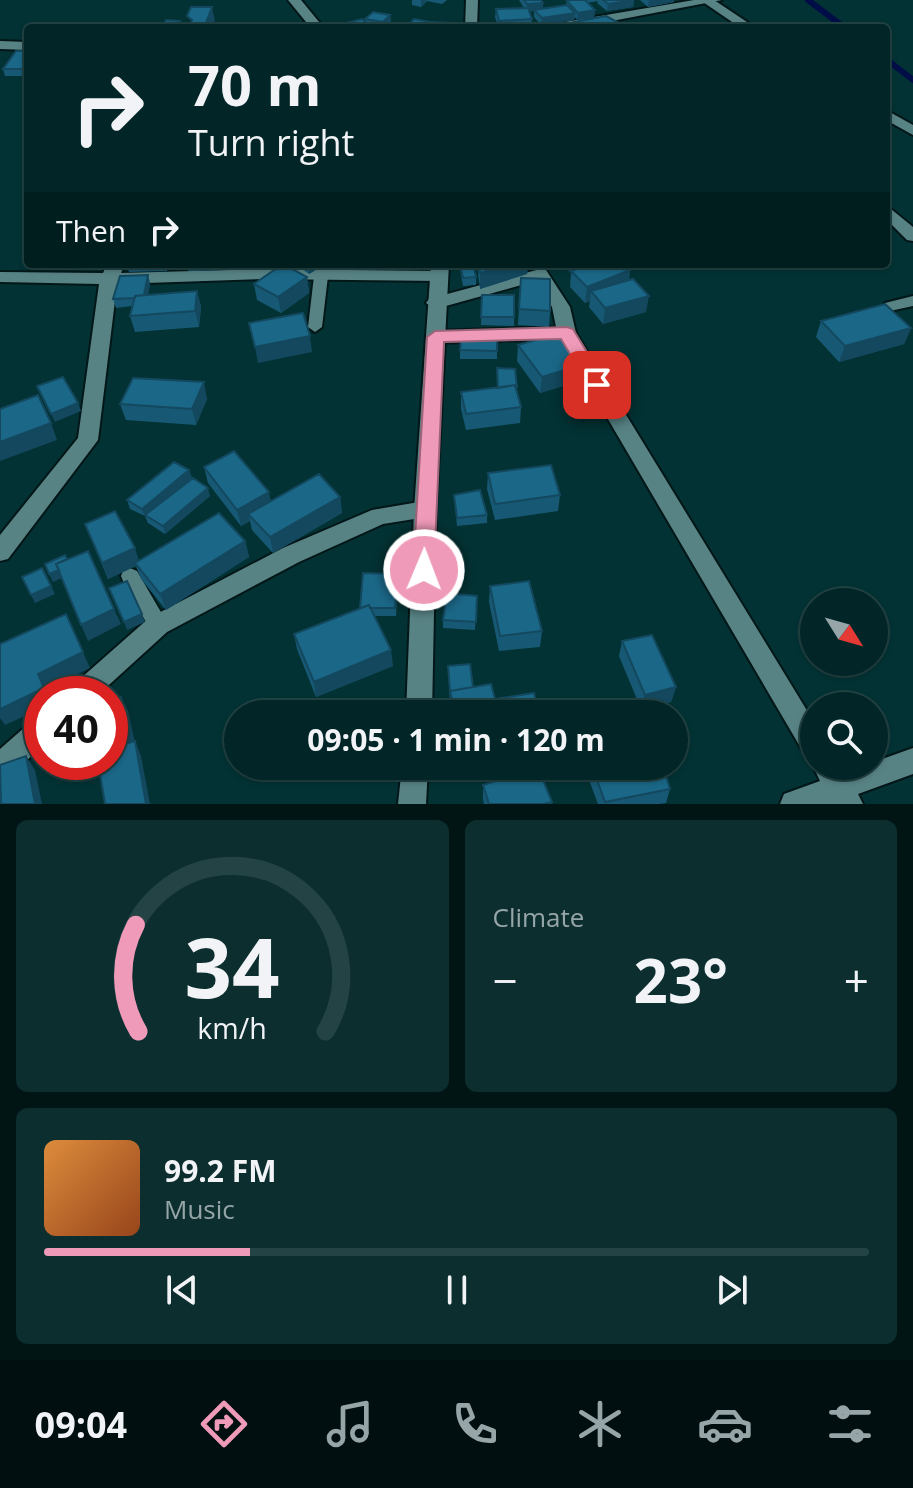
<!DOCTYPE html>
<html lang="en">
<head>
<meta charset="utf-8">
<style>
  :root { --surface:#022627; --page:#0c2e2f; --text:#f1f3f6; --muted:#96a5a7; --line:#234344; --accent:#ef9ab8 }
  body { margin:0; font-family:"Open Sans",sans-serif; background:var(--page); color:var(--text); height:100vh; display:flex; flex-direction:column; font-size:30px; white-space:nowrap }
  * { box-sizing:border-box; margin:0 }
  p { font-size:26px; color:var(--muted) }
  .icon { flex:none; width:44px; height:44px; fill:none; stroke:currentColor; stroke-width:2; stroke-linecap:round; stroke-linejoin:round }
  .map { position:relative; height:804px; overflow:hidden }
  .panel { display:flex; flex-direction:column; gap:16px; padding:16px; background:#011515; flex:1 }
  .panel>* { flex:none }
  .banner { position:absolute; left:24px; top:24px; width:866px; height:244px; border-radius:8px; box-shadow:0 2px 6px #0004,0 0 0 2px var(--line); background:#022627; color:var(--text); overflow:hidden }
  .needle { width:52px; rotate:127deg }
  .controls { position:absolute; left:800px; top:588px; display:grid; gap:16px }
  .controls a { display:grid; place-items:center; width:88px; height:88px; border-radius:50%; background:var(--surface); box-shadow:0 2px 6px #0004,0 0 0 2px var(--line); font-size:40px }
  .speed { position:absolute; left:24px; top:676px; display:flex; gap:16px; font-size:40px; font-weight:700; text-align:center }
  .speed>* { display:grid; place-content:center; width:104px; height:104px; border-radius:50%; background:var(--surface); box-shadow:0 2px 6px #0004,0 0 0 2px var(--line); line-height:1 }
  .speed .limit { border:12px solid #d22; background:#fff; color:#111 }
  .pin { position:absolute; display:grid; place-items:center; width:68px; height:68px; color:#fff; margin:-34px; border-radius:16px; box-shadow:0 4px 12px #0006 }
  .me { position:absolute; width:88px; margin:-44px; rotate:1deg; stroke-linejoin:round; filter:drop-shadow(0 0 6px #0008) }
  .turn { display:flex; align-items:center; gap:28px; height:168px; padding:0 32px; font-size:36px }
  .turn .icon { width:104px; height:104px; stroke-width:2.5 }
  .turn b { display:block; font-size:56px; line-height:68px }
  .then { display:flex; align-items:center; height:76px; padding:0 32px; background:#0003; gap:16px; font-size:30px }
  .big { font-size:60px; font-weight:700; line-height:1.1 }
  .panel .widget { flex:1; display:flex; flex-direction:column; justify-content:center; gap:12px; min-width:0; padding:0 28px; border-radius:12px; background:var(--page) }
  .panel .dial { align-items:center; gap:0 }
  .dial svg { height:208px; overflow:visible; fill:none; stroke:var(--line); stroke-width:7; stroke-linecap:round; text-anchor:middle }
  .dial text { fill:var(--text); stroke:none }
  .song { display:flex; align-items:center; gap:24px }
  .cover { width:96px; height:96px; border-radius:12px; background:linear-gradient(135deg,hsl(30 70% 55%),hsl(20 70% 35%)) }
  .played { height:8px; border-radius:4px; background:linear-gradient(90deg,var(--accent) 25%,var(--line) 25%) }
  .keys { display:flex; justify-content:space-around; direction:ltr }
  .heat { display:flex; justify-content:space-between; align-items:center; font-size:44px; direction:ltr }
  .panel .tiles { flex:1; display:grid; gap:16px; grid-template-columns:1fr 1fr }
  .widget:last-child { grid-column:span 2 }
  .trip { position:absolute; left:224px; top:700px; width:464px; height:80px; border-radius:40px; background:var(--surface); box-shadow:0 2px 6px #0004,0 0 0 2px var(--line); font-weight:700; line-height:80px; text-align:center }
  .tab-bar { display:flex; height:128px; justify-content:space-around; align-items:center; background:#010f10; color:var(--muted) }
  .tab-bar .icon { width:56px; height:56px }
  .tab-bar .selected { color:var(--accent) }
  .tab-bar b { font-size:36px; color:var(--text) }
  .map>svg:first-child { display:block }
</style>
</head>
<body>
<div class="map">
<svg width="913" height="804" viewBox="0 0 913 804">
  <rect width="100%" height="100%" fill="#033234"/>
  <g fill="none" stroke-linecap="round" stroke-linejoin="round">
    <!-- stream -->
    <path stroke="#000d46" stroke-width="6" d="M808,0L845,28
      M886,59L913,80"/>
    <defs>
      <path id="lane" d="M321,272L328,276L322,327L315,332L308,327L314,276Z
        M913,296V306L890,311L883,306L885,303Z
        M130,568L137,571L165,619L168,625L165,631L158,633L151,631L123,581L121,576L123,571Z"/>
      <path id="street" d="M288,0H301L324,28H311Z
        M694,0H722L575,28H547L553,24Z
        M886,205L913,227V241L907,240L886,219Z
        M107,264H125L121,273L264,269L439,271L448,276L439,281L264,279L117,284L98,440L8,559L0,561V535L78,438L99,284L0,282V272L103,273Z
        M540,269L546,270L570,307L576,333L814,722V759L805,755L561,339L435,343L426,337L435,331L556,327L552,307L536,281L435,309L426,303L429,299Z
        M425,501L433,504L436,510L433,516L383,524L299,562L167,632L99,694H68L72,686L149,618L283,548L372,510Z
        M42,717V746L10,776L0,780V749L33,720Z
        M913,748V774L858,794L863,804H780L784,794L820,781L813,766L814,763V766H841L845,772L874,766V762Z"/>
      <path id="secondary" d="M466,0H478L477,28H465Z
        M700,0H714L756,28H741Z
        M0,41L28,42V50L0,49Z
        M886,110L913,125V135L886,120Z
        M431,264H449L436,510L432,714H406L414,510Z
        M402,766H428L426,804H398Z"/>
    </defs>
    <!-- lane casing -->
    <use href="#lane" stroke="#031718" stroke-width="4"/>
    <!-- street casing -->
    <use href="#street" stroke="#031718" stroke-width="4"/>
    <!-- secondary casing -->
    <use href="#secondary" stroke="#031718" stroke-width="4"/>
    <!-- lane -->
    <use href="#lane" fill="#588385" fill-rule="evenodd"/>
    <!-- street -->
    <use href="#street" fill="#588385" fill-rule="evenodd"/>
    <!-- secondary -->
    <use href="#secondary" fill="#588385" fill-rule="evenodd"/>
  </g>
  <!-- wall -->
  <path fill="#175974" d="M412,0H447L442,4L427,1L421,7L412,5Z
    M519,0H541L543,3V8L566,5L567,1L571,0H634L633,7L607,11L597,3L598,1L587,3L595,10L594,18L577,20L575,17L574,20L541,25L534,17V11H529L532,19L531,26L499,28L495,17L496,9L524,8Z
    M640,0H674V2L648,7Z
    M390,15L391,23L385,28L370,27L371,28H334V26L366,23L365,19Z
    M574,22L618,26L628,28H573Z
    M28,51L26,76H5L3,69Z
    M127,264H168L167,271L129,272Z
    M187,264H226V270L188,271Z
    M278,264H289L286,266L307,277L309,293L281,313L257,300L254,284L281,266Z
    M295,264H322V266L309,274Z
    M459,264H473L476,277V285L463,286Z
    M477,264H547L530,269L528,267L527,274L480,289Z
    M562,264H623L630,270L629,280L646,312L603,324L589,307L590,301L585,303L570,287L571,273Z
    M521,278L550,311L549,327L518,325Z
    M150,283L148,295L197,291L201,307L199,327L135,332L130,316L132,306L116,308L113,299Z
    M482,295H514V326L481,325Z
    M821,321L911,328L904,344L839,362L816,337Z
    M497,338V359H460V350Z
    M518,345L586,379L540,393L517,361Z
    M497,368L517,387V393L521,407L520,423L466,430L461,409V392L497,388Z
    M207,399L196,425L126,420L120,404Z
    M204,467L271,501L340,497L342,513L273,553L252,530L250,521L241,526L208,483Z
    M189,470L192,478L210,496L165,534L148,523L145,516L130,509L127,500Z
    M488,473L560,495L558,511L495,520L487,489Z
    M454,495L487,515V523L457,526Z
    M85,524L139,561L245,541L249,557L166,610L141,579L136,566L108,579Z
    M398,582L396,616H374L393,666L316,697L297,649L294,634L360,608Z
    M490,586L542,631L540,647L499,651L489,602Z
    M477,596L475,630L443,628V620Z
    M622,641L676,687L671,702L641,709L619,656Z
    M448,666L473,687L495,699L539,714H452L450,706Z
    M590,766H663L670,789L666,803L659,804H598L588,777Z
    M483,785L552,802L551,804H484L483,799Z"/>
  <!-- shaded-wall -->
  <path fill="#13485e" d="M421,0H427L421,7Z
    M634,0L633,7L607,11L608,4Z
    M649,0H674V2L648,7Z
    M543,3V10L527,12V4Z
    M212,7L215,21L212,28H204Z
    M595,10L594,18L577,20L578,13Z
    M575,13L574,20L541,25L542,18Z
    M390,15L391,23L384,28L383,22Z
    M28,64V74L26,76L24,69Z
    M265,264H278L266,270Z
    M310,264H322V266L309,274L308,265Z
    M509,264H528L527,274L480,289V273Z
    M530,264H547L530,269Z
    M573,264H603L572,274Z
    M630,270L628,286L591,291L590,301L585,303L587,287Z
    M148,275L150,283L146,306L144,297Z
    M307,277L309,293L281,313L278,297Z
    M197,291L201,307L199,327L195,311Z
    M649,296L646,312L603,324L605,308Z
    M911,328L904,344L839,362L845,346Z
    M310,336L312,352L258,363L255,347Z
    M588,363L586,379L540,393L542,377Z
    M204,382L207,399L196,425L192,409Z
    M78,403L81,411L55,422L51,414Z
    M51,423L57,440L0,461V442Z
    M189,470L192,478L145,517L142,509Z
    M208,488L210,496L165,534L163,526Z
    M269,492L272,508L248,514L250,521L241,526L237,510Z
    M340,497L342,513L273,553L270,537Z
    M245,541L249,557L166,610L160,594Z
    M135,548L140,564L135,563L136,566L108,579L102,563Z
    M70,565L73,573L53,582L49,574Z
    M51,586L55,594L35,603L31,595Z
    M114,609L121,624L88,641L81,625Z
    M66,614L90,668L46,689L48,694H42V708L5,725L0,718V709Z
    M142,614L145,622L127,630L124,622Z
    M391,650L393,666L316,697L314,682Z
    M676,687L671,702L641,709L645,695Z
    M121,697L128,711L136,747L110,755V739Z
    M135,741L141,756L150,804H146Z
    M26,756L35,770L42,804H35Z
    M69,762H87L72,767Z"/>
  <!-- building -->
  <path fill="#1b6787" stroke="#13485e" stroke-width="2" d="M524,0H541L543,3L527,4Z
    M571,0H585L595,10L578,13L567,1Z
    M603,0H634L608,4Z
    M567,5L575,13L542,18L534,10Z
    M191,7H212L204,28H181L182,25H190L192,20L187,16Z
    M528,8L532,19L499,21L496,9Z
    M373,12L390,15L383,22L365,19Z
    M606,16L619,23L603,28H582L574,22Z
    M362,19L371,27L336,28L334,26Z
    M414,19L430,22L424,28L407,26Z
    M166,20L180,21L176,28H162Z
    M432,22L451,23L450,28H430Z
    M726,23L732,28H708L706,26Z
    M622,25L628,28H611Z
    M16,51H28V64L24,69H3Z
    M283,264L307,277L278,297L254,284Z
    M460,264H473L476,277L463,278Z
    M479,264H509L480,273Z
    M590,264H623L630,270L587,287L571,271Z
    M148,275L144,295L135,296V298L113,299L120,276Z
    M521,278L550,279V311L519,309Z
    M633,279L649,296L605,308L591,291Z
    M197,291L195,311L130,316L135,296Z
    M482,295H514V317H481Z
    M885,304L911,328L845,346L821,321Z
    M303,313L310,336L255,347L249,323Z
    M563,332L588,363L542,377L518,345Z
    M461,337L497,338V351L460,350Z
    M497,368L515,369L517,387H515V385L498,388Z
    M63,377L78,403L51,414L37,386Z
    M133,378L204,382L192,409L120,404Z
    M515,385L521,407L466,414L461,392Z
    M38,395L51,423L0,442V409Z
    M234,451L269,492L237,510L204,467Z
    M174,462L189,470L142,509L127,500Z
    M551,465L560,495L495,504L488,473Z
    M319,474L340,497L270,537L248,514Z
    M193,478L208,488L163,526L145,515Z
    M480,490L487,515L457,518L454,495Z
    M115,511L135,548L102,563L85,524Z
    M219,513L245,541L160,594L135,563Z
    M88,551L114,609L81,625L56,564Z
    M65,555L67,559L56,564L59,570L49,574L45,564Z
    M42,568L51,586L31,595L22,577Z
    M363,573L398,574L395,608H370L369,605L360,608Z
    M127,581L142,614L124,622L109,588Z
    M529,581L542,631L500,636L490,586Z
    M447,593L477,596L476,622L443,620Z
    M369,605L391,650L314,682L294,634Z
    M66,614L83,652L38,674L44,688L0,709V644Z
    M652,635L676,687L645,695L622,641Z
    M470,664L473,687L450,691L448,666Z
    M491,684L495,699L534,693L539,714H455L450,691Z
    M121,697L129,733L110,739V700Z
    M135,741L146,804H105L98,762H110V748Z
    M26,756L35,804H1L0,765Z
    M592,766H663L670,789L605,802Z
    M538,768L552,802L544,804H489L483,785Z"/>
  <!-- route -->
  <path fill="#ef9ab8" stroke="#9b6478" stroke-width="2" d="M567,327L573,329L604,380V389H591L561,339L444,342L434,570L431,576H416L413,570L427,337L435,331Z"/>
</svg>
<div class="controls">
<a><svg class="needle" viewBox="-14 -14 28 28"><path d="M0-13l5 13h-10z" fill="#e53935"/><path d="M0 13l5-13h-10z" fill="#96a5a7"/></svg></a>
<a><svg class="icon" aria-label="search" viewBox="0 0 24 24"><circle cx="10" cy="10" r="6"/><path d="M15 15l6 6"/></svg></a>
</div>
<div class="speed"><div class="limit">40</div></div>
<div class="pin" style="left:597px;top:385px;background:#d93025"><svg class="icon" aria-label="arrive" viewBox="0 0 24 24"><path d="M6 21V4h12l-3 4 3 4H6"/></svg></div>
<svg class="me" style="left:424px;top:570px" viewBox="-20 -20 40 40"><circle r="17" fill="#ef9ab8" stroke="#fff" stroke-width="3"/><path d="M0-11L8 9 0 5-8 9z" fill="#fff"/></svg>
<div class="trip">09:05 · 1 min · 120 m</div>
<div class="banner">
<div class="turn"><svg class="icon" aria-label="right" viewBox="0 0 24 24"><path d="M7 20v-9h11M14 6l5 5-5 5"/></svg><div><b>70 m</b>Turn right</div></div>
<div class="then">Then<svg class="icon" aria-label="right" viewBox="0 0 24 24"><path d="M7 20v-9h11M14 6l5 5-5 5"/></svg></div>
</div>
</div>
<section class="panel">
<div class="tiles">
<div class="widget dial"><svg viewBox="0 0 100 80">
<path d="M14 69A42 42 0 1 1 86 69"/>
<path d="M14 69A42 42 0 0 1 13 28" stroke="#ef9ab8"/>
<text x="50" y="56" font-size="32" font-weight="700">34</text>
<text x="50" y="72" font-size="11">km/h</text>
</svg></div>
<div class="widget"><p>Climate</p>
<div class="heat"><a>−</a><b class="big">23°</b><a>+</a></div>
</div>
<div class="widget">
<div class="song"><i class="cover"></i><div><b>99.2 FM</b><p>Music</p></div></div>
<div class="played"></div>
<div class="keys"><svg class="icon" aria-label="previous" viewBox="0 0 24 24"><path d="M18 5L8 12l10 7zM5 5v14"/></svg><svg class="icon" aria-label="pause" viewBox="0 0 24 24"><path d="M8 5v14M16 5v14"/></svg><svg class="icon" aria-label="next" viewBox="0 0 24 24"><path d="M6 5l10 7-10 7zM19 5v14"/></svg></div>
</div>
</div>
</section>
<nav class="tab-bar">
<b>09:04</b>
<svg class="icon selected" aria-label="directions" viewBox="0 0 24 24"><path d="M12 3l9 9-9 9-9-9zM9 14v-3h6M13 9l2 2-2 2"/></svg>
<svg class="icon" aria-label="music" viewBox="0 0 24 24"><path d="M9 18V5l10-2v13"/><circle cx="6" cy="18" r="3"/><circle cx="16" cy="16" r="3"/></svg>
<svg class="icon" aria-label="phone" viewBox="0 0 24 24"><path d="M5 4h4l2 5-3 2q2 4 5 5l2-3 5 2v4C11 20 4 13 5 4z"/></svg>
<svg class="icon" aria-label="climate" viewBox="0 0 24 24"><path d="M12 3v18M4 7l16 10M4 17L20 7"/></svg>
<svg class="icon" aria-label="car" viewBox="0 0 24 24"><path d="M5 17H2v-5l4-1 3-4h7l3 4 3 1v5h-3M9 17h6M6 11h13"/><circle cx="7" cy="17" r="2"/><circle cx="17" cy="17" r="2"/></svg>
<svg class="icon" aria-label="filters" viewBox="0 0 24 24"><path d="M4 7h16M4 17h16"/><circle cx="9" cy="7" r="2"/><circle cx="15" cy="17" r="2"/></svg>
</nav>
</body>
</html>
